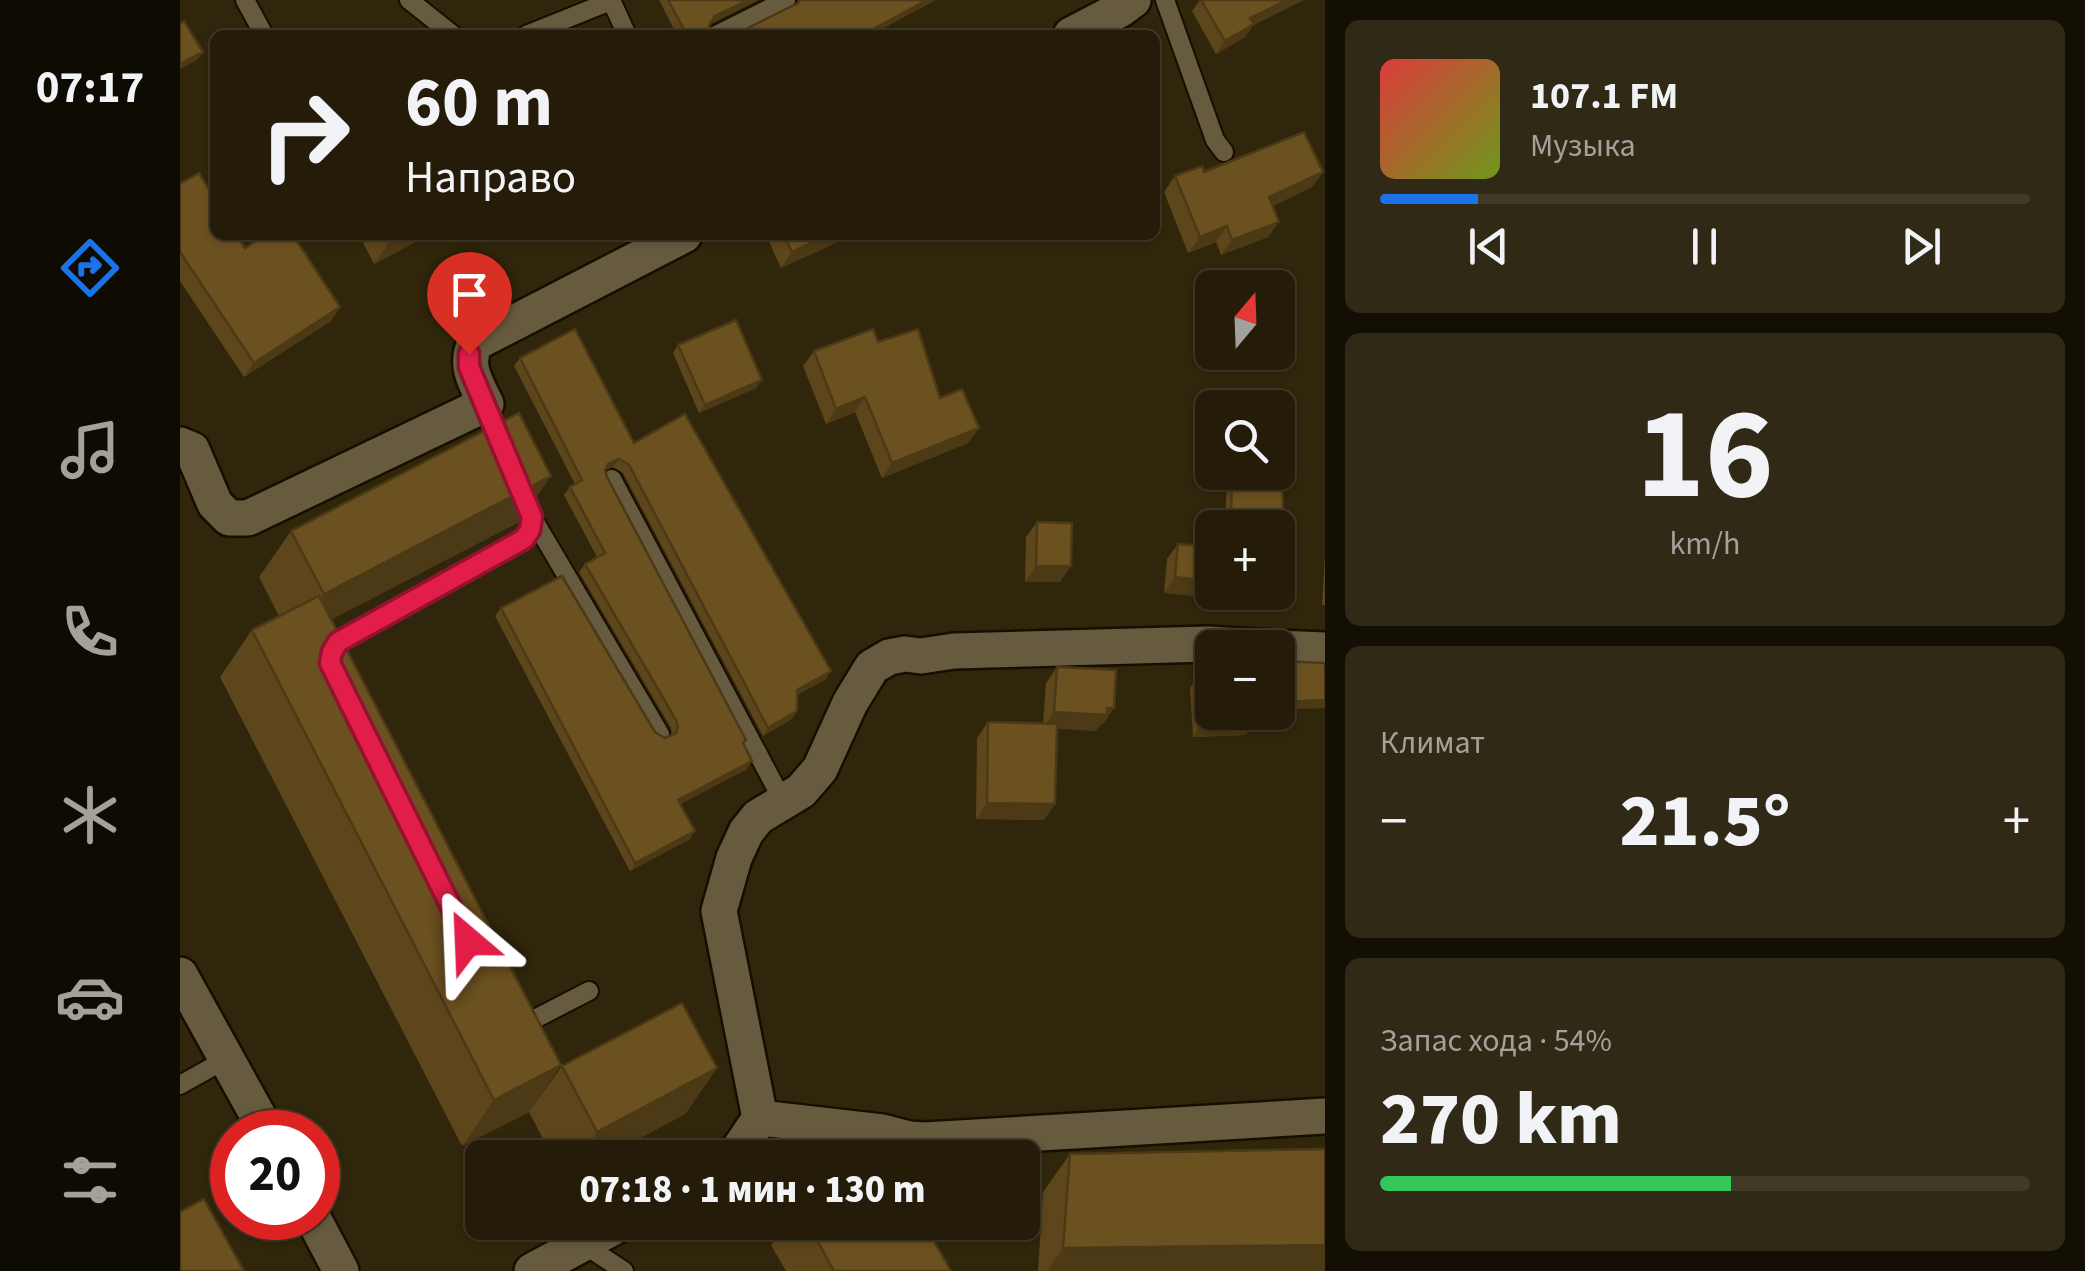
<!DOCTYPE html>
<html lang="ru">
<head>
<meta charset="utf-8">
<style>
  :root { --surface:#241c08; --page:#302916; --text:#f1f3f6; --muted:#a3a19c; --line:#413a29; --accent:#1a73e8 }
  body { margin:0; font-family:"Source Sans 3",sans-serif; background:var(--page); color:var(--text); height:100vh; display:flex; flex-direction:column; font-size:38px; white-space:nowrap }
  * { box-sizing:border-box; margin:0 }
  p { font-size:32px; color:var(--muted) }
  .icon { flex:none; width:55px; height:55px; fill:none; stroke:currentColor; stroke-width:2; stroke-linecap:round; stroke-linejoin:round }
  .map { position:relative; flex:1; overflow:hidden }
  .side { display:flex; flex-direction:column; gap:20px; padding:20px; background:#140f04; width:760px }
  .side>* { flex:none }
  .top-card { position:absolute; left:30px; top:30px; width:950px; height:210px; border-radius:15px; box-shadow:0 2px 8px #0004,0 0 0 2px var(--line); background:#241c08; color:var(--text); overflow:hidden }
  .needle { width:65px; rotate:19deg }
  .tools { position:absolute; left:1015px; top:270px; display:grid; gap:20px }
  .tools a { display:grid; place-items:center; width:100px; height:100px; border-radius:15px; background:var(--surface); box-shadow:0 2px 8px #0004,0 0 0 2px var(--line); font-size:50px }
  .speed { position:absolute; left:30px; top:1110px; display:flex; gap:20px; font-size:50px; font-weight:700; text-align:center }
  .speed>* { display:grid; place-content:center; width:130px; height:130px; border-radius:50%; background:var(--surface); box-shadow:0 2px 8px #0004,0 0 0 2px var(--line); line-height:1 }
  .speed .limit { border:15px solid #d22; background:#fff; color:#111 }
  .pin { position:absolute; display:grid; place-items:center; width:85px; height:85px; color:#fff; margin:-102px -42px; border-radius:50% 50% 50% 0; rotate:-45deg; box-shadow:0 0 10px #0007 }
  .pin .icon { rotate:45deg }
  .me { position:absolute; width:110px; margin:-55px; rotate:334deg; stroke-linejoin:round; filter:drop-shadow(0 0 8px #0008) }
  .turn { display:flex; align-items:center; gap:35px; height:210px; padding:0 30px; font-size:45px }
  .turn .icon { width:130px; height:130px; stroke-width:2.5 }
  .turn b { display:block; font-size:70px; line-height:85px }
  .big { font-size:75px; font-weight:800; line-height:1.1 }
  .side .tile { flex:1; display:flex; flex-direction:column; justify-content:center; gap:15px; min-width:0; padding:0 35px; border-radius:15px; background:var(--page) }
  .side .dial { align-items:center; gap:0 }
  .dial b { font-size:130px; line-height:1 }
  .song { display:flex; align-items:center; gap:30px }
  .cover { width:120px; height:120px; border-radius:15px; background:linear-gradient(135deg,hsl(0 70% 55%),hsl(80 70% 35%)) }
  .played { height:10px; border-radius:5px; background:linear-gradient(90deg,var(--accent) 15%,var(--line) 15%) }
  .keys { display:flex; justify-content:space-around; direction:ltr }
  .heat { display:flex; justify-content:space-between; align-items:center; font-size:55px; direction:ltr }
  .charge { height:15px; border-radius:8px; background:linear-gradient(90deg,#34c759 54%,var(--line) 0) }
  .trip { position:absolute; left:285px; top:1140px; width:575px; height:100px; border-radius:15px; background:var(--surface); box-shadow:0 2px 8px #0004,0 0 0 2px var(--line); font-weight:800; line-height:100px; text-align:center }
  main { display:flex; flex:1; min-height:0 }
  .tabs { display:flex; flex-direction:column; width:180px; justify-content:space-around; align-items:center; background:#0e0b03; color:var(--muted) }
  .tabs .icon { width:70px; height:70px }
  .tabs .selected { color:var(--accent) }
  .tabs b { font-size:45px; color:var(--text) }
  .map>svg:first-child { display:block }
</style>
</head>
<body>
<main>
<nav class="tabs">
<b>07:17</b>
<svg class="icon selected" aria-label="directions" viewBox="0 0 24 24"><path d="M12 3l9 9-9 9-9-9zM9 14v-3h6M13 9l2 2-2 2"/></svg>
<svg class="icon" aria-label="music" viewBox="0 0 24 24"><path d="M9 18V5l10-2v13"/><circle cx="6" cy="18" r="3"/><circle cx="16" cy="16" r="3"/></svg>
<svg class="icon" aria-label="phone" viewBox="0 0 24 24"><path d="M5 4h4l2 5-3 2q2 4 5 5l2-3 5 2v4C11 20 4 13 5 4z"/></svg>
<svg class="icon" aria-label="climate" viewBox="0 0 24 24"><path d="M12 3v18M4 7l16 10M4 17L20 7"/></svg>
<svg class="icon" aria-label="car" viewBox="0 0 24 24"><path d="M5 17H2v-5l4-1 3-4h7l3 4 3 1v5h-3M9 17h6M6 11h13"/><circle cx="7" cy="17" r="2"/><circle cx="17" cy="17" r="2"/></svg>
<svg class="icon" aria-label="filters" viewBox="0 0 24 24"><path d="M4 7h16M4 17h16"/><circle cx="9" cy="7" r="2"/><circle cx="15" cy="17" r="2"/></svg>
</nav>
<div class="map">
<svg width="1145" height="1271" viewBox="0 0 1145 1271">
  <rect width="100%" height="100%" fill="#30260b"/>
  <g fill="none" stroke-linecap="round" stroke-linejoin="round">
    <defs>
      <path id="lane" d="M65,0L84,35
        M229,0L273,35
        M431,0L447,35
        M985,0L1035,140L1044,152
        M346,35L431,1
        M536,35L606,0
        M432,479L604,803
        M352,517L480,734
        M151,655L158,642L344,539C358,521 348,506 340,488
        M336,1023L345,1024L409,991
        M0,1085L48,1058
        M403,1244L444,1271"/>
      <path id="street" d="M891,35L941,9L953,0
        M0,445L12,450L35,504L49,518H68L306,404C296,383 284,366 295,343L504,235
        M1098,648L1145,650
        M0,975L87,1132
        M580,1118L702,1132L729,1139L745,1140L1145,1116
        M553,1158L580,1118L539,911L554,858L566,832L578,817L621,791L640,769L670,703L692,667L709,657L725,654L741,656L774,651L1028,644L1094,648
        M133,1218L161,1271
        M352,1271L443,1222"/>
    </defs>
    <!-- lane casing -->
    <use href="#lane" stroke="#180e00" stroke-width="22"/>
    <!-- street casing -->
    <use href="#street" stroke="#180e00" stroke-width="40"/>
    <!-- lane -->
    <use href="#lane" stroke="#675b3f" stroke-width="18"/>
    <!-- street -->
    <use href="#street" stroke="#675b3f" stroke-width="35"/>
  </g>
  <!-- wall -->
  <path fill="#5d461c" d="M479,0H578L530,24L531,33L533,35H497Z
    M1020,0H1124L1073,25L1065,37L1036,54L1012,11Z
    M1024,172H1143L1132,187L1093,206L1099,222L1088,237L1041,255L1036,242L1008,253L984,192L995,176Z
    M0,184L65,248L160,307L151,321L64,377L0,281Z
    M179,235H249L194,264Z
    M586,235H673L601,268Z
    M498,345L576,388L519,413L493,353Z
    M634,351L760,398L799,428L788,443L702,478L675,412L646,424L623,366Z
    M340,358L454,443L646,679L617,695V711L612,719L583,736L443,473L433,467L425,470L427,477L566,740L564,744L567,769L500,804L510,839L450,871L315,616L321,608L475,732L485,738L492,735L491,728L399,572L405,564L417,557L384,495L390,487L395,484L334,366Z
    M1052,479L1103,512L1097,520L1045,518L1047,487Z
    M339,522L152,619L381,1065L349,1112L282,1146L40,677L72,630L99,616L79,577L111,531Z
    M857,522L880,582H845L846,537Z
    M998,544L1032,592H1040L1036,598L984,593L987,559Z
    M1145,556V605H1142Z
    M1101,661L1145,663L1098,710V666Z
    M877,667L934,708L923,724H921L916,731L877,728L864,820L796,819L797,738L808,722L863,724L866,683Z
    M1021,672L1076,719L1065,735L1013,737L1010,688Z
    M382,1066L537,1068L505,1114L423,1158H373L349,1112Z
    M890,1154L1145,1271H858L863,1192Z
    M607,1222H743L771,1271H606L591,1245Z"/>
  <!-- shaded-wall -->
  <path fill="#4c3916" d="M568,0H578L530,24L535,16Z
    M747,0H756L691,35H682Z
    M1107,0H1124L1073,25L1065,37L1036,54L1045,41L1070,18Z
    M23,52L17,60L0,69V64Z
    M1143,172L1132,187L1078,213L1089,197Z
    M1099,222L1088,237L1041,255L1052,240Z
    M1047,226L1036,242L1008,253L1020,237Z
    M214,235H249L194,264Z
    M649,235H673L601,268L612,252Z
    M160,307L151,321L64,377L74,363Z
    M582,380L576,388L519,413L525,405Z
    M685,397L675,412L646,424L656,409Z
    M799,428L788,443L702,478L712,463Z
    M439,459L433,467L422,472L428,464Z
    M371,476L339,522L112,640L144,594Z
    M1051,510L1103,512L1097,520L1045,518Z
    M856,566H891L880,582H845Z
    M995,577L1032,581V592H1040L1036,598L984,593Z
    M651,671L646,679L612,698L617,690Z
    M1145,700V708L1098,710L1103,702Z
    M927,708H934L923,724H921L916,731L863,728L874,712Z
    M617,711L612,719L583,736L588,728Z
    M1076,719L1065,735L1013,737L1024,721Z
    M572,761L567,769L493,808L498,800Z
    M807,803L875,804L864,820L796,819Z
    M515,831L510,839L450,871L455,863Z
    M381,1065L349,1112L282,1146L314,1100Z
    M537,1068L505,1114L423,1158H399L417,1132Z
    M1145,1245V1271H867L883,1248Z"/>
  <!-- building -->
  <path fill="#6c5120" stroke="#4c3916" stroke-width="2.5" d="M488,0H568L535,16L529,25L531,33L533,35H507Z
    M620,0H747L682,35H554L618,3Z
    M1021,0H1107L1070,18L1074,24L1045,41Z
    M4,21L23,52L0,64V24Z
    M1124,132L1143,172L1089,197L1099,222L1052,240L1047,226L1020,237L995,176L1022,166L1024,172Z
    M19,173L35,199V235H57L65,248L84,235H113L160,307L74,363L0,252V184Z
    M604,235H649L612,252Z
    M556,320L582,380L525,405L498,345Z
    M395,329L454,443L505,414L651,671L617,690V711L588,728L449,465L439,459L428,464L425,470L427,477L566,740L563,743L572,761L498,800L515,831L455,863L321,608L382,576L475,732L485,738L496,733L498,727L496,720L405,564L425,553L390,487L402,480L340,358Z
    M693,329L698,342L738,329L760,398L782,389L799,428L712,463L685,397L656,409L634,351Z
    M339,413L371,476L144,594L111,531Z
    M1052,479L1102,480L1103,512L1051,510Z
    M857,522L892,523L891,566H856Z
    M998,544L1032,547V581L995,577Z
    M139,596L381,1065L314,1100L72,630Z
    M1101,661L1145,663V700L1103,702Z
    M877,667L936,670L934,708H927V715L874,712Z
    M1021,672H1032V712H1076V719L1024,721Z
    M808,722L877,724L875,804L807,803Z
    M502,1003L537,1068L417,1132L382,1066Z
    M1145,1149V1245L883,1248L890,1154Z
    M24,1199L64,1271H0V1212Z
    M627,1222H743L771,1271H654Z"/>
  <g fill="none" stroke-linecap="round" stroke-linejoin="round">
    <defs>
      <path id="route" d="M288,941L150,663L152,652L158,642L344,539L350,530L352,517L289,367V354"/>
    </defs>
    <!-- route casing -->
    <use href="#route" stroke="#92132f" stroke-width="25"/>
    <!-- route -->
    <use href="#route" stroke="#e11d48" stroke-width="18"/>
  </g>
</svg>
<div class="tools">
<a><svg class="needle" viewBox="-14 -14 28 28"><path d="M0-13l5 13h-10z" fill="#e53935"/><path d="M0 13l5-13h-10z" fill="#a3a19c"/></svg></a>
<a><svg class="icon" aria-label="search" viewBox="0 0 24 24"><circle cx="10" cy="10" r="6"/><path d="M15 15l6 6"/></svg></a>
<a>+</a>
<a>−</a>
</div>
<div class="speed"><div class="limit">20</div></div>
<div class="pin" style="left:289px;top:354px;background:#d93025"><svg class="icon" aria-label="arrive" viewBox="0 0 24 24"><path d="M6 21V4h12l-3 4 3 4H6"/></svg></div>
<svg class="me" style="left:288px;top:941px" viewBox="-20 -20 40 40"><path d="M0-17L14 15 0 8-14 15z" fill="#e11d48" stroke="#fff" stroke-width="4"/></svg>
<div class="trip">07:18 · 1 мин · 130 m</div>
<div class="top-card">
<div class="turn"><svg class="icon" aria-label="right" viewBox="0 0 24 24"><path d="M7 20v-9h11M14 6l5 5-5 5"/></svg><div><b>60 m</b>Направо</div></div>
</div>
</div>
<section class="side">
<div class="tile">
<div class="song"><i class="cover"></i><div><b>107.1 FM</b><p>Музыка</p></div></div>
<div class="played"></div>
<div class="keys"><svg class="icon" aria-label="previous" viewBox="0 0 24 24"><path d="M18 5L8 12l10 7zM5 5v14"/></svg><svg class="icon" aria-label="pause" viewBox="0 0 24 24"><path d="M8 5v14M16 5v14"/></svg><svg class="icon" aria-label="next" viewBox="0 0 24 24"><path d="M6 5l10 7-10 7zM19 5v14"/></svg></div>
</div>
<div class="tile dial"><b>16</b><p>km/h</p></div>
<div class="tile"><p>Климат</p>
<div class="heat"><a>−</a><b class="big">21.5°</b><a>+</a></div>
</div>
<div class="tile"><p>Запас хода · 54%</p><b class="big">270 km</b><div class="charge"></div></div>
</section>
</main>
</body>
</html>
